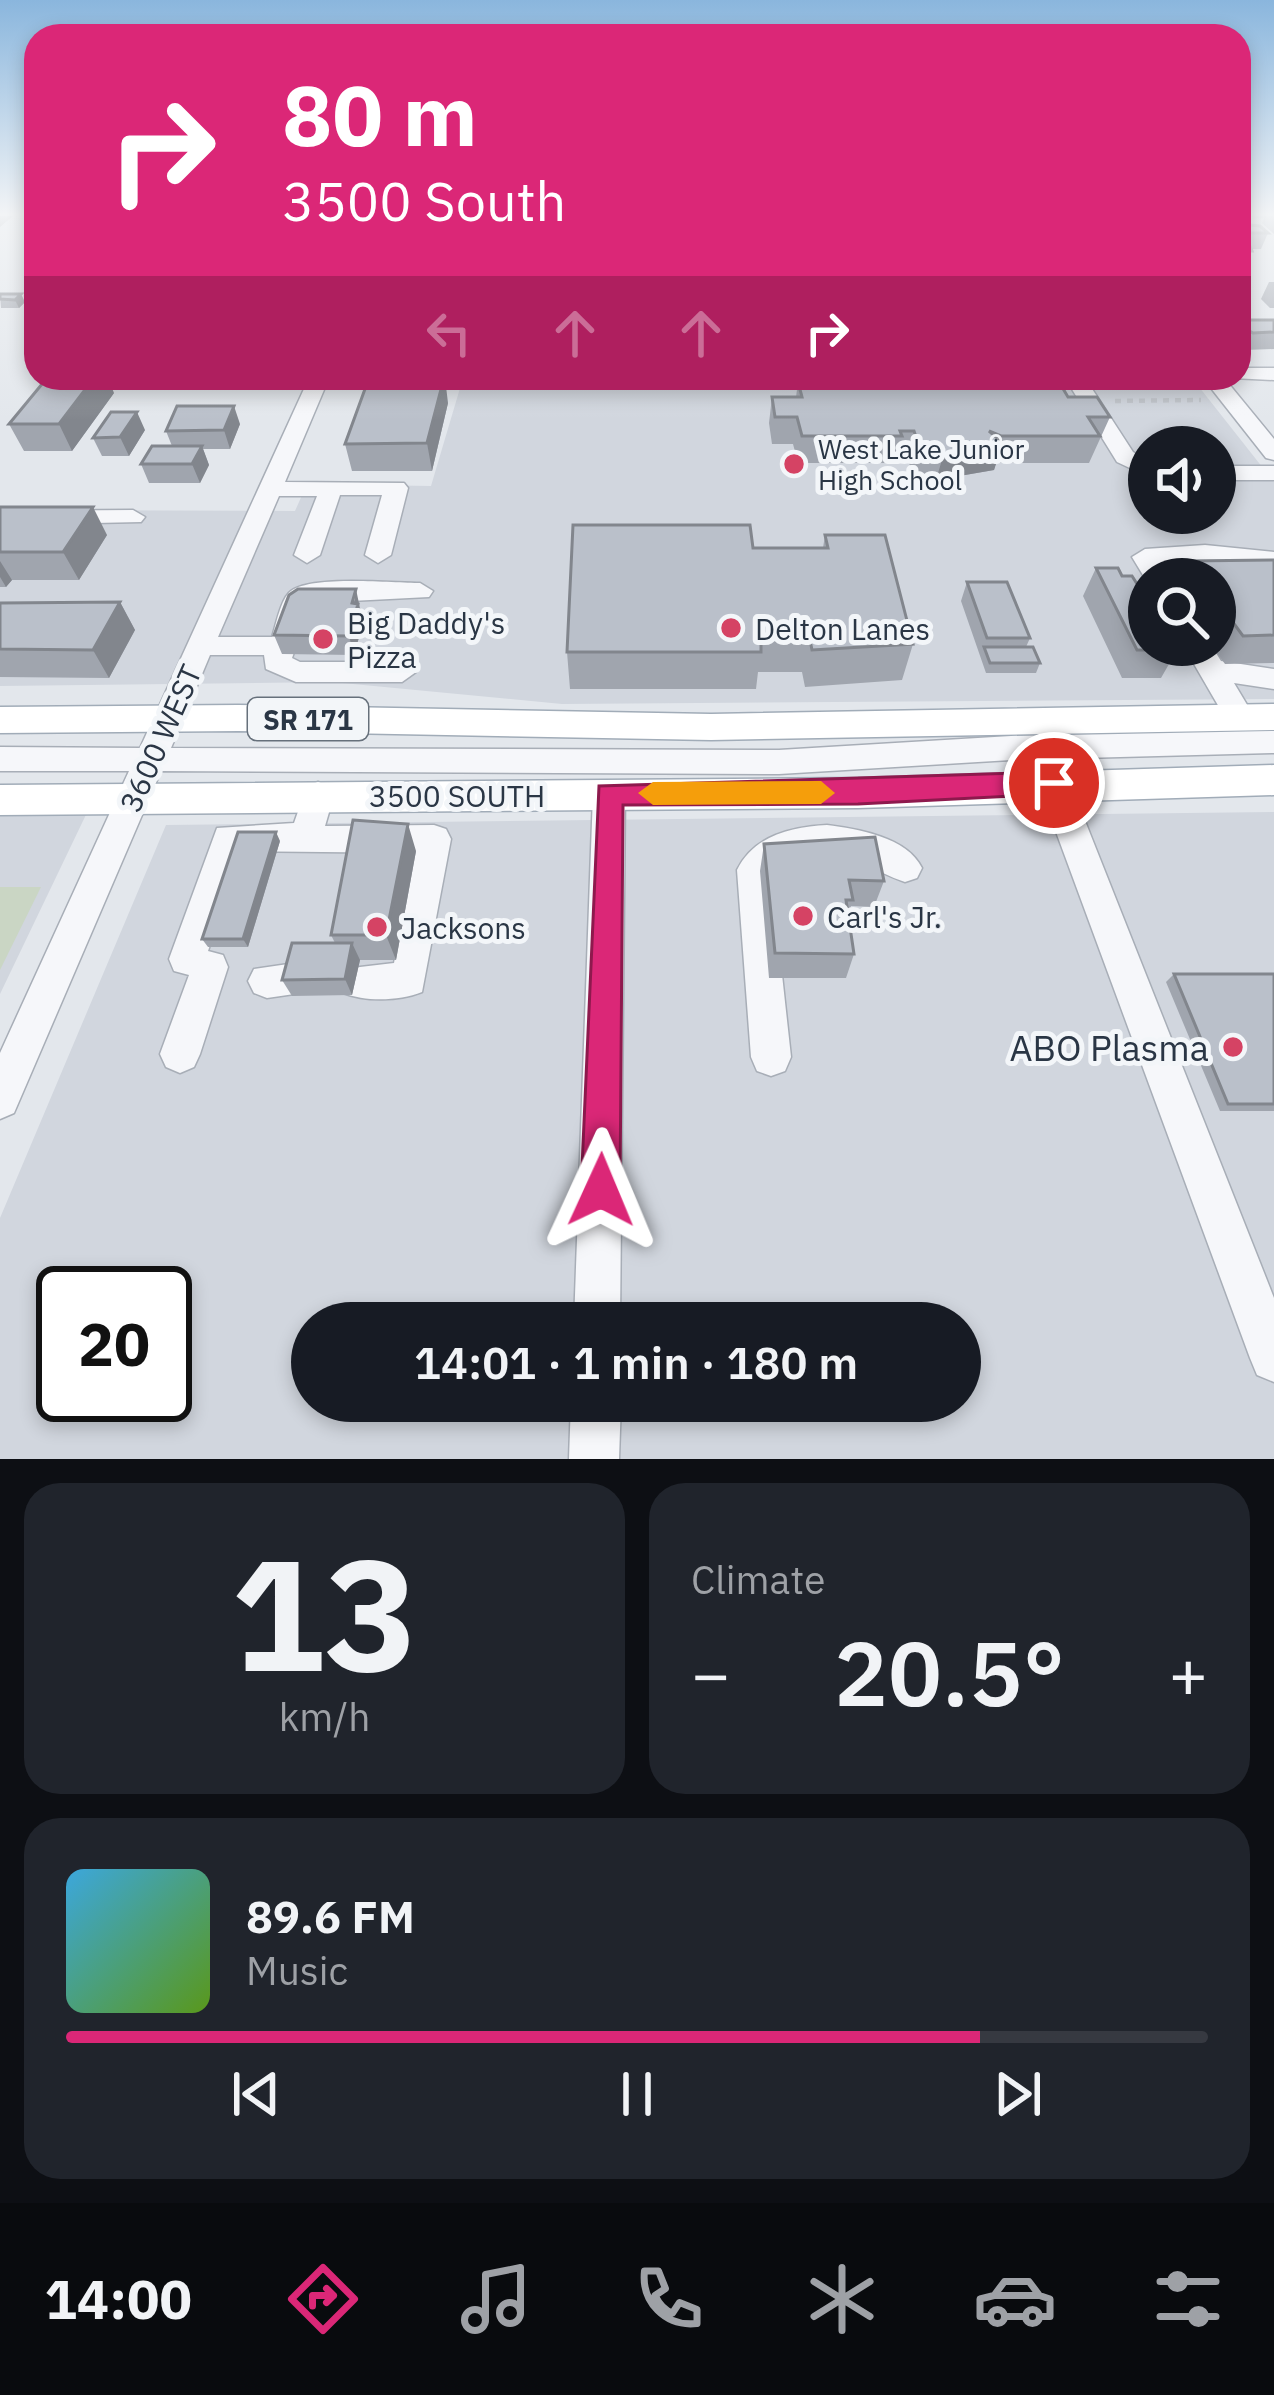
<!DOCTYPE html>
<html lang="en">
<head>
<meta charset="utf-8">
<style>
  :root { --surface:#171b24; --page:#20242c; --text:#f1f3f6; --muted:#9ea1a6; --line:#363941; --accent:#db2777 }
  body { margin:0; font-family:"IBM Plex Sans",sans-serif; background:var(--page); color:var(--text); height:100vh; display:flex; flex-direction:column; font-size:45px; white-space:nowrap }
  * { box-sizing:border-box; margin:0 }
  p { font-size:39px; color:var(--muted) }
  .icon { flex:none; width:66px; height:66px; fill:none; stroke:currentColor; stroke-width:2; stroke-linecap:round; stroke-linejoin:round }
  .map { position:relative; height:1459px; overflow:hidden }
  .side { display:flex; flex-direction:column; gap:24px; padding:24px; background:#0d0f14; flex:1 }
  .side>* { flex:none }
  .guide { position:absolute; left:24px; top:24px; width:1227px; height:366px; border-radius:36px; box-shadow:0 6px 18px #0003; background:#db2777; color:#fff; overflow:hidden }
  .controls { position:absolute; left:1128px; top:426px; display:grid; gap:24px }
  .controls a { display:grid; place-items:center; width:108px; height:108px; border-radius:50%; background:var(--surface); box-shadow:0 6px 18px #0003; font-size:60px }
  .speed { position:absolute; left:36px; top:1266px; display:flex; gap:24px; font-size:60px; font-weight:700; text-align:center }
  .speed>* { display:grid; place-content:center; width:156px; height:156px; border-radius:50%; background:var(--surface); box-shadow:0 6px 18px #0003; line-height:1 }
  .speed .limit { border:6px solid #111; border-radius:18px; background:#fff; color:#111 }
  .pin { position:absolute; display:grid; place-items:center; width:102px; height:102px; color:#fff; margin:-51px; border:6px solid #fff; border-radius:50%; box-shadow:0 3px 12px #0007 }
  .me { position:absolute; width:132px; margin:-66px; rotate:1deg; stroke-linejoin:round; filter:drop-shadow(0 0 9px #0008) }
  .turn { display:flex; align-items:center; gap:42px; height:252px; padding:0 60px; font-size:54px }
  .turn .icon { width:156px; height:156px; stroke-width:2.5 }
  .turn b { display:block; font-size:84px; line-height:102px }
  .lanes { display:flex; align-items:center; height:114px; padding:0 60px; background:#0003; justify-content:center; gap:60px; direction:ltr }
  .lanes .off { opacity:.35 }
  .big { font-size:90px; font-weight:600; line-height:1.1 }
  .side .card { flex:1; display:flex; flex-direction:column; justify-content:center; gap:18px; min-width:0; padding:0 42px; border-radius:36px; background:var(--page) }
  .side .dial { align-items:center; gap:0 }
  .dial b { font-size:156px; line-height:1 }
  .song { display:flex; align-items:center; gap:36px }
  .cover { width:144px; height:144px; border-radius:18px; background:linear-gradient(135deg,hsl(200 70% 55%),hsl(90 70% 35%)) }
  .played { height:12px; border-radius:6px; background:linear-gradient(90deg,var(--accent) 80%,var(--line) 80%) }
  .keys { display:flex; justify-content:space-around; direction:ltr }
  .heat { display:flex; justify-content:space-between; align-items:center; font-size:66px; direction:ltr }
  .side .tiles { flex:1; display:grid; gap:24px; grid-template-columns:1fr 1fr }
  .card:last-child { grid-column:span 2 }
  .trip { position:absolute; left:291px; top:1302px; width:690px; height:120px; border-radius:60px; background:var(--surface); box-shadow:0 6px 18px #0003; font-weight:600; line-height:120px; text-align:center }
  .tabs { display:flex; height:192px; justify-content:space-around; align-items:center; background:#090b0e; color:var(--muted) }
  .tabs .icon { width:84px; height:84px }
  .tabs .selected { color:var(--accent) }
  .tabs b { font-size:54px; color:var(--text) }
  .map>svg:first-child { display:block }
</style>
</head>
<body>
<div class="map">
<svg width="1274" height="1459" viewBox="0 0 1274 1459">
  <rect width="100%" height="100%" fill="#e3e7ec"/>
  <!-- built -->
  <path fill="#d1d6de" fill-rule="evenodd" d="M463,378H1192L1274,482V699L562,704L332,682L0,686V510L295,511L307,484L431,486ZM1149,447H1215V513H1149ZM1149,579H1215V645H1149Z
    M94,798L0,994V799Z
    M1274,812V1459H0V1218L166,825ZM63,1293H165V1395H63ZM312,1323H960V1401H312Z"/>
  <!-- green -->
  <path fill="#cad6c4" d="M0,887H41L0,970Z"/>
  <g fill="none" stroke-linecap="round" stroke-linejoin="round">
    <defs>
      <path id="minor" d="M1239,368H1274V380L1232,378H1239Z
        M309,378H329L285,482L404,483L408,488L391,555L378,563L365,555L382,495H340L320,555L307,563L294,555L317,496H279L218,637H272C276,625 281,598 291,591C312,575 393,583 420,583L433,591L429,597L311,603L292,658L300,662H402L416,672L402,682H296L266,669L264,655H210L171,748L779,750L1011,736L1274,731V753L1011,760L779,774L161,771L14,1113L0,1119V1053L129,771H0V747L140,748Z
        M1065,378H1085L1133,452L1149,461V477L1117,462Z
        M1203,378H1224L1274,439V460L1266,458Z
        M1215,466H1274V480H1215Z
        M133,510L145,517L141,522L0,525V511Z
        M1205,545L1274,552V568L1205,561L1162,564L1171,579H1149V585L1132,557L1145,549Z
        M1183,645H1211L1221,661L1274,669V689L1234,683L1255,718L1250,726H1230Z
        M1054,771L1065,774L1070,783L1274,1298V1382L1257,1375L1250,1358L1038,783L1043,774Z
        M609,781L620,785L625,794L620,1323H574L593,794L598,785Z
        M318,782L329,786L334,795L325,826L434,825L446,829L451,839L422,992C399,1001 366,1002 343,993L337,981L343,969L394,963L415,853L241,851L208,951L223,955L228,967L200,1054L194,1067L180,1073L166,1067L160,1054L189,975L174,971L169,959L217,828L294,823L307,786Z
        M827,825C858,829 907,837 922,868L917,878L905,882C860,867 816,825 771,874L791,1057L785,1071L771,1076L757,1071L751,1057L737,870C754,835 792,827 827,825Z
        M295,963L308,968L314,980L308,992L267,998L254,993L248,981L254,969Z
        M571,1401H621L619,1459H569Z"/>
      <path id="major" d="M1274,704V730L711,740L238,731L0,733V707L238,705L711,714Z
        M1274,765V795L858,808L0,815V785L858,778Z"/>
    </defs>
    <!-- minor casing -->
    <use href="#minor" stroke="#a8aeb7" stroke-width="3"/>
    <!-- major casing -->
    <use href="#major" stroke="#a1acb8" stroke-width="3"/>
    <!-- path -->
    <path stroke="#c1c5cb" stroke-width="4.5" stroke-dasharray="6 6" stroke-linecap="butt" d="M1115,401L1201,400"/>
    <!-- minor -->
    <use href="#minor" fill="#f6f7fa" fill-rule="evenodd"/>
    <!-- major -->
    <use href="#major" fill="#fff" fill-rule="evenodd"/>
  </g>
  <!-- wall -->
  <path fill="#a0a5ae" d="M1252,216H1274V234L1262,223L1264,218H1254Z
    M1239,224L1268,233L1261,249H1252L1245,267H1239Z
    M1269,282H1274V308H1270L1261,299Z
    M0,294L25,302L19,308H1Z
    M1239,299L1249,306L1242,320H1274V349L1245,350L1239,347Z
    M839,378H958L1068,397L1110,417L1089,463H996L994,470L936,480L915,479L907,458H896L895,463H798L793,444H772L769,423L772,397H796L798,382H840Z
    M114,393L72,451H24L9,424Z
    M448,403L432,471H352L345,444Z
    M240,424L230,449H203L209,465L200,483H149L141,464L172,446L166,431Z
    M145,430L129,456H102L93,438Z
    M0,507L107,535L79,580H12L6,587H0Z
    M825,535L913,644L902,680L805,687L802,672H758L756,689H570L567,652L753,548H823Z
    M1274,560V663L1225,664L1211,645H1215V579H1178L1188,561Z
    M1096,568L1122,576L1177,650L1161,678H1122L1083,596Z
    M967,582L1030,638L1026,647L1040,663L1036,673H986L961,601Z
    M120,602L135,630L109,678L0,677V603Z
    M361,608L360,612L363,623L354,655L282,654L274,635Z
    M280,841L248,947H208L202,939Z
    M764,844L884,881L874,907L851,906L848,916L854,954L846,978H769L760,871Z
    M416,851L396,960H360L352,995L292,996L282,980L335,943L331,935Z
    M1174,974H1274V1111H1220L1166,982Z"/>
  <!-- shaded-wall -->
  <path fill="#82868d" d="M0,216H13L0,227Z
    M21,294L25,302L19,308L15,300Z
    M94,378H108L114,393L72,451L59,424Z
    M445,378L448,403L432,471L427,443Z
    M234,406L240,424L230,449L224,430Z
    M137,412L145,430L129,456L120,437Z
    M1003,443L994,470L936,480L944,453Z
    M202,446L209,465L200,483L192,464Z
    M93,507L107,535L79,580L63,552Z
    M0,561L12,580L6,587L0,577Z
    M356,589L363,623L354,655L349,636Z
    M120,602L135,630L109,678L93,650Z
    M408,824L416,851L396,960L386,935Z
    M276,832L280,841L248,947L243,939Z
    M352,943L360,960L352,995L345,979Z"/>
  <!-- building -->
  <path fill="#bac0ca" stroke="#82868d" stroke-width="3" d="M1239,224L1260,226L1268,233H1239Z
    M1239,235L1247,239L1252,251H1239Z
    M0,294H21L15,300L0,299Z
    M1239,320H1274V332L1253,333L1239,325Z
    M47,378H94L59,424H9Z
    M369,378H444L427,443L345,444Z
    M851,378H958L1059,382L1068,397H1097L1110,417H1088L1100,436H1001L989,431L1003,443L944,453L921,452L914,431H900L902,436H802L797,417H775L772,397H802L798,382H859Z
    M177,406H234L224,430L166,431Z
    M111,412H137L120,437L93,438Z
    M152,446H202L192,464H141Z
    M0,507H93L63,552H0Z
    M573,525H750L753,548H828L825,535H885L913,644L812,650L809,635H761V652H567Z
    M1274,560V635L1243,636L1215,598V579H1201L1188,561Z
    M1096,568H1118L1122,576H1132L1149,603V645H1174L1177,650H1137Z
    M967,582H1007L1030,638H987Z
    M298,589H356L352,603L358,604L349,636L274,635L289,595Z
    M120,602L93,650L0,649V603Z
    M984,647H1033L1040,663H990Z
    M353,820L408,824L386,935H331Z
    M238,832H276L243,939H202Z
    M875,837L884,881L849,880L853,900H846L854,954L775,953L764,844Z
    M292,943H352L345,979L282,980Z
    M1174,974H1274V1104H1228Z"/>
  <!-- sky -->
  <linearGradient id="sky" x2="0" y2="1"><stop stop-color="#8ab6dd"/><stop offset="0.51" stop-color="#f2f4f6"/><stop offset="1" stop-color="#f2f4f6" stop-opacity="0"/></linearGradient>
  <rect width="1274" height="420" fill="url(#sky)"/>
  <!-- route -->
  <path fill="#db2777" stroke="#8e194d" stroke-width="3" d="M1054,772L1069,783L1054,794L858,804L623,805L620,1190L614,1204L601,1209L587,1204L581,1190L599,786Z"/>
  <!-- slow -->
  <path fill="#f59e0b" d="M821,781L835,793L821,804L653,805L638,793L653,782Z"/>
  <!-- markers -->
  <g fill="#d54364" stroke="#f3f6f9" stroke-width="4.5">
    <circle cx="794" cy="464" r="12"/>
    <circle cx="731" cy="628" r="12"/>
    <circle cx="323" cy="639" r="12"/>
    <circle cx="803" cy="916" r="12"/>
    <circle cx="377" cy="927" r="12"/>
    <circle cx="1233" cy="1047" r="12"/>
  </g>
  <g text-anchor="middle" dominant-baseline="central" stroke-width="10" stroke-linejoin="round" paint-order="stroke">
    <!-- far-poi labels -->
    <g font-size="27" fill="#2a3645" stroke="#f3f6f9" text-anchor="start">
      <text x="818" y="448">West Lake Junior<tspan x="818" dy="31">High School</tspan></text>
    </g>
    <!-- shield labels -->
    <rect fill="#f3f6f9" stroke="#66707b" stroke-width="3" x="248" y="698" width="120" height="42" rx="9"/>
    <g font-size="27" font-weight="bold" fill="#2a3645">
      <text x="308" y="719">SR 171</text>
    </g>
    <!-- poi labels -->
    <g font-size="30" fill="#2a3645" stroke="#f3f6f9" text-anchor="start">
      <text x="347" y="622">Big Daddy's<tspan x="347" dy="34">Pizza</tspan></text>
      <text x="755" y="628">Delton Lanes</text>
      <text x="827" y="916">Carl's Jr.</text>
      <text x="401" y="927">Jacksons</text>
    </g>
    <!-- street labels -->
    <g font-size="30" fill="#2a3645" stroke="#f3f6f9">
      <text transform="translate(160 738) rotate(-66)">3600 WEST</text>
      <text x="457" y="795">3500 SOUTH</text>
    </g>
    <!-- near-poi labels -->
    <g font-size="36" fill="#2a3645" stroke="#f3f6f9" text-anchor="end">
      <text x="1209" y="1047">ABO Plasma</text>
    </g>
  </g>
</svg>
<div class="controls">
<a><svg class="icon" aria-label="sound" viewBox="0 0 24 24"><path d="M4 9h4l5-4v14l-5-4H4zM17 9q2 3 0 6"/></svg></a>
<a><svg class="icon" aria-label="search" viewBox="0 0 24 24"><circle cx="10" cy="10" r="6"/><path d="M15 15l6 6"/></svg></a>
</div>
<div class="speed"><div class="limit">20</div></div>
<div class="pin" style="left:1054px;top:783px;background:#d93025"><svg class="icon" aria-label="arrive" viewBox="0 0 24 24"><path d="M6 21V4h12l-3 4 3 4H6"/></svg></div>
<svg class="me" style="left:601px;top:1190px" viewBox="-20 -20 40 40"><path d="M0-17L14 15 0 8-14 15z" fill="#db2777" stroke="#fff" stroke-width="4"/></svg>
<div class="trip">14:01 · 1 min · 180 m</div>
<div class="guide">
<div class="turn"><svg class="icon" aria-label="right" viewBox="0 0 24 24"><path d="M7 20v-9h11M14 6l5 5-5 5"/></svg><div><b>80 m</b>3500 South</div></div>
<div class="lanes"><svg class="icon off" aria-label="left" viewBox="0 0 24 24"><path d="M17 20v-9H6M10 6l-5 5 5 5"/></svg><svg class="icon off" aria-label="ahead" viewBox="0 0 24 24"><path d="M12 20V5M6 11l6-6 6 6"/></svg><svg class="icon off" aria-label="ahead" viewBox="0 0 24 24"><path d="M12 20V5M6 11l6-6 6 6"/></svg><svg class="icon" aria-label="right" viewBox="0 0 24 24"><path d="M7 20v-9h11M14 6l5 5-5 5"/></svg></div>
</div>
</div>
<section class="side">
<div class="tiles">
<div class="card dial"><b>13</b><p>km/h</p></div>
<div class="card"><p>Climate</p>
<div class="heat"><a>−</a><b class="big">20.5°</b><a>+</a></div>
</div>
<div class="card">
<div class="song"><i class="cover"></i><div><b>89.6 FM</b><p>Music</p></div></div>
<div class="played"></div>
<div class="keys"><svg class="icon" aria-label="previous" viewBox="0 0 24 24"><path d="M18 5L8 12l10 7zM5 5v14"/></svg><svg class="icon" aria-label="pause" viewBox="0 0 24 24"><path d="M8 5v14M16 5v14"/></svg><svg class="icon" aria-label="next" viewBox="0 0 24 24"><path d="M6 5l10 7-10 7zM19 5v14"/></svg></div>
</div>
</div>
</section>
<nav class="tabs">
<b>14:00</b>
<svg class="icon selected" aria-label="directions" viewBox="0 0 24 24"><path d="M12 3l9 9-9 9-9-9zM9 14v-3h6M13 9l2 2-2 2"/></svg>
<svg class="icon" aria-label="music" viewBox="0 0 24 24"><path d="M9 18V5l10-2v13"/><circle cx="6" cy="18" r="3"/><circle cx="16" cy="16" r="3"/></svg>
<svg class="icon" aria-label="phone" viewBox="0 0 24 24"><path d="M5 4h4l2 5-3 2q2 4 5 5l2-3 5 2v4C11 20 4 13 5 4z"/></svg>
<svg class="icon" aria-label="climate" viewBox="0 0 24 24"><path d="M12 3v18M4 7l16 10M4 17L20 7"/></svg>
<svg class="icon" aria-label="car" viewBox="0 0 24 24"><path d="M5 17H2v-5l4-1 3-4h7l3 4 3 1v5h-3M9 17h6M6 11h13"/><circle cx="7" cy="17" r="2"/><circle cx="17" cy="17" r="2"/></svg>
<svg class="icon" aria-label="filters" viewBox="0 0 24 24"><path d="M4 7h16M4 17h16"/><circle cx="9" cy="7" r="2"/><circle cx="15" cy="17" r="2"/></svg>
</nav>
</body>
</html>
